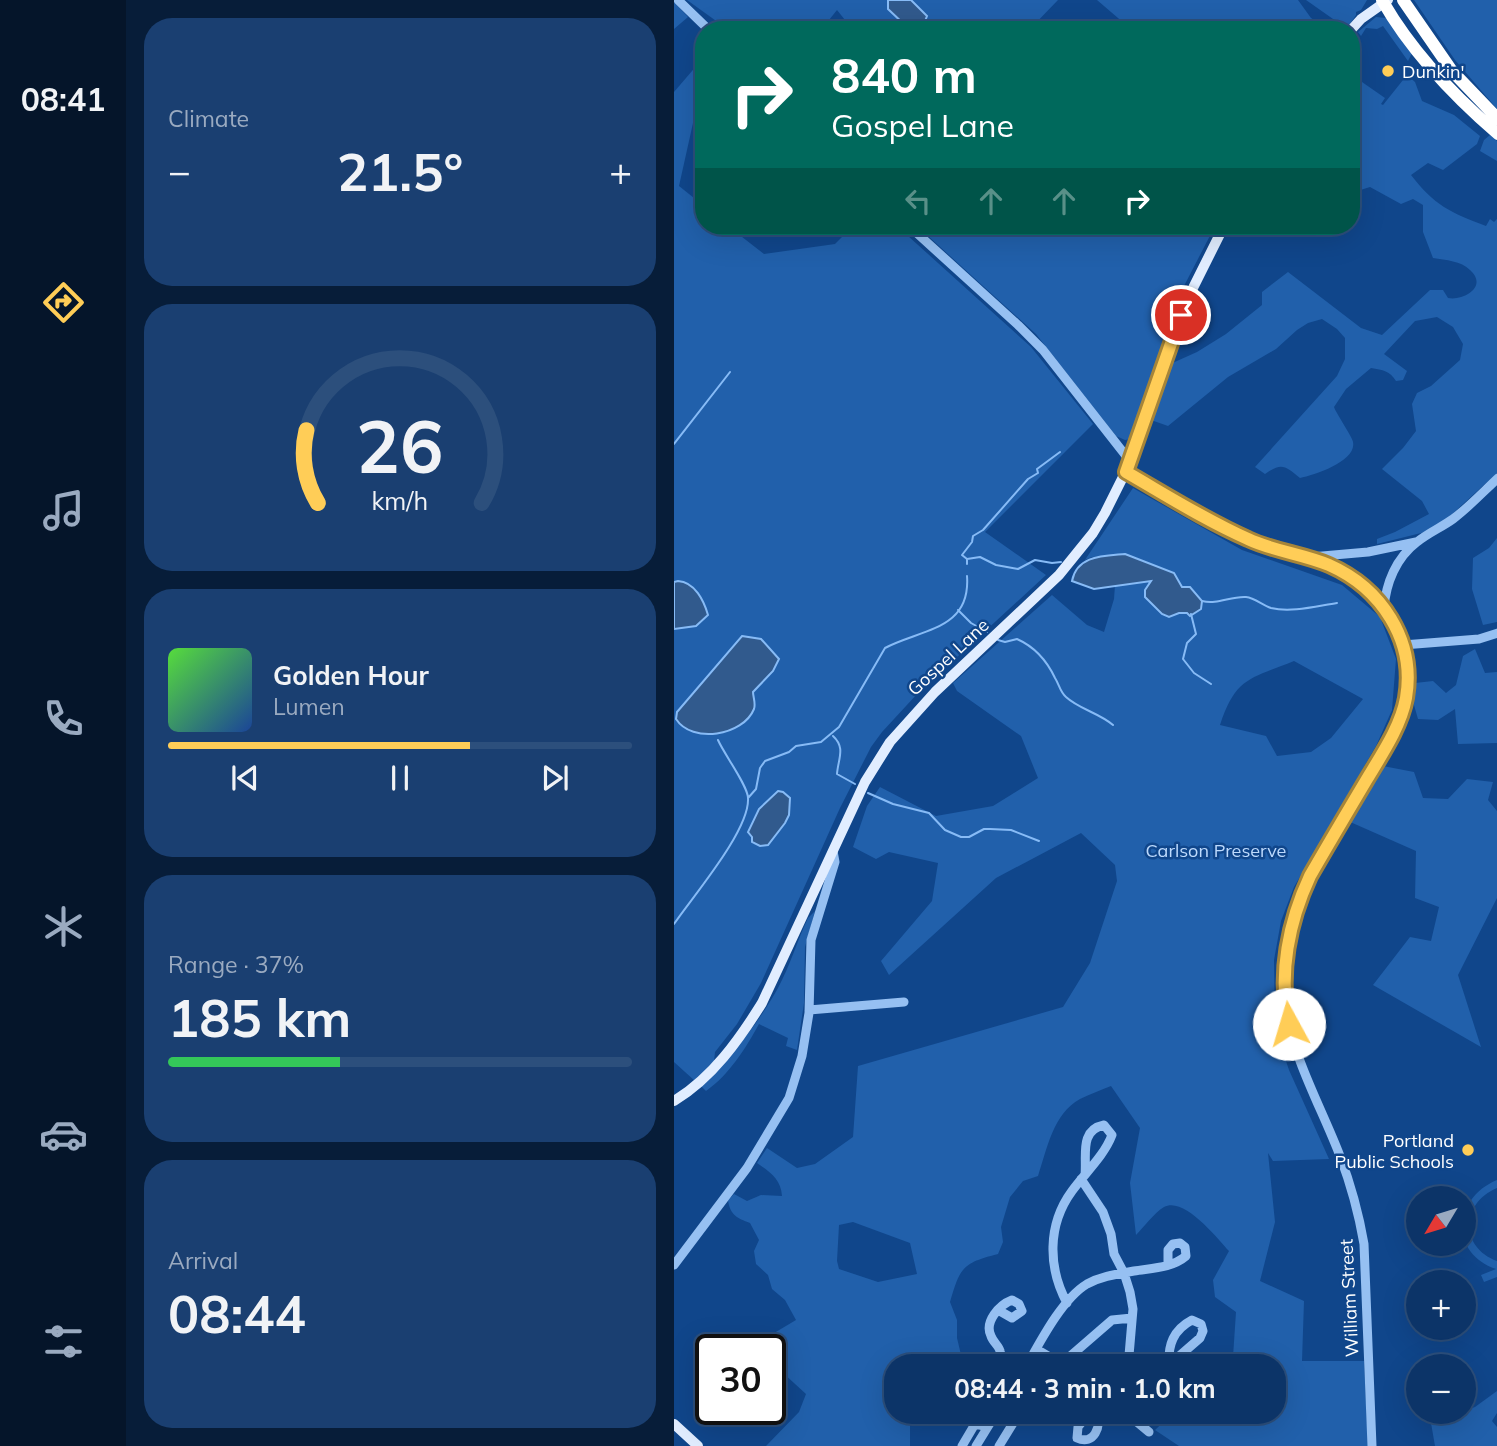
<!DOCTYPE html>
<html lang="en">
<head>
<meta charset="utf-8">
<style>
  :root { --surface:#0c3468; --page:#1a3f71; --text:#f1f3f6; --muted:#9aaac0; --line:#2c4f7c; --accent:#ffcd57 }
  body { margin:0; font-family:Mulish,sans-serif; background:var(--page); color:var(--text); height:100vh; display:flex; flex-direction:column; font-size:26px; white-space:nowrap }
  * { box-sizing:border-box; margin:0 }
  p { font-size:23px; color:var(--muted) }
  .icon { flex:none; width:38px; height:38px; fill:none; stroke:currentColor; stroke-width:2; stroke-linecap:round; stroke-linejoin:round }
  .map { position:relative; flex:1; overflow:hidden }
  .side { display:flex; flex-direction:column; gap:18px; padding:18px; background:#071d39; width:548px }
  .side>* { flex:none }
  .guide { position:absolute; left:21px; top:21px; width:665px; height:214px; border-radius:28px; box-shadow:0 7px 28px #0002,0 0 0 2px var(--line); background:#00695c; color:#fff; overflow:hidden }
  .needle { width:46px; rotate:232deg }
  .fabs { position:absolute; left:732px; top:1186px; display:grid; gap:14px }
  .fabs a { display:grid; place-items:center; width:70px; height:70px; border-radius:50%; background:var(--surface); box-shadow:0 7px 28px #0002,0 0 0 2px var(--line); font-size:35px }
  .speed { position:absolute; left:21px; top:1334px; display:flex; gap:14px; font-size:35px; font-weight:700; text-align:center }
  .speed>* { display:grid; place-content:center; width:91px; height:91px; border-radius:50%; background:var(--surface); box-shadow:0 7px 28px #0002,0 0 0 2px var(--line); line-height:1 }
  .speed .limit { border:4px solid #111; border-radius:10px; background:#fff; color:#111 }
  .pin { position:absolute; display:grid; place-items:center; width:60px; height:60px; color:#fff; margin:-30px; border:4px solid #fff; border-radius:50%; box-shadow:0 2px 7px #0007 }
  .me { position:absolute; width:77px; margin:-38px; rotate:354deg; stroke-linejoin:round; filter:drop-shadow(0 0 5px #0008) }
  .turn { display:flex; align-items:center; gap:24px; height:147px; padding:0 21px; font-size:32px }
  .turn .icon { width:91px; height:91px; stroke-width:2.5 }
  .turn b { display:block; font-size:49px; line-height:60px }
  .lanes { display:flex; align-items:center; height:66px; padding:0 21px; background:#0003; justify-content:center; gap:35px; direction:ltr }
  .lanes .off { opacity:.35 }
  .big { font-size:52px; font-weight:700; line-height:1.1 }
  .side .card { flex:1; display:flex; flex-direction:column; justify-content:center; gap:10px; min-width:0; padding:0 24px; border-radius:28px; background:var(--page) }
  .side .dial { align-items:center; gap:0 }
  .dial svg { height:182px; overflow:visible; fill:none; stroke:var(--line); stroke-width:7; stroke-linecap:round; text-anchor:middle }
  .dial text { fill:var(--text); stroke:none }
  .song { display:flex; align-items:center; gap:21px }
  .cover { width:84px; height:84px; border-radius:10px; background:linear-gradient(135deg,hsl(110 70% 55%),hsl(220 70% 35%)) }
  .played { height:7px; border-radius:4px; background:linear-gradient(90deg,var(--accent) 65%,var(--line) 65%) }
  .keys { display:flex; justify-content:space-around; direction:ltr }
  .heat { display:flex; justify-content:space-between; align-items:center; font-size:38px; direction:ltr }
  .charge { height:10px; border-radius:5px; background:linear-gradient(90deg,#34c759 37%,var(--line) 0) }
  .trip { position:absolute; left:210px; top:1354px; width:402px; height:70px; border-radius:28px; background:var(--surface); box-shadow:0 7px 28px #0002,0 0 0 2px var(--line); font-weight:700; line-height:70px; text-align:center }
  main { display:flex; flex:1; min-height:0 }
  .tab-bar { display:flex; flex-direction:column; width:126px; justify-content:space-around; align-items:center; background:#05152a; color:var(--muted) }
  .tab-bar .icon { width:49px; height:49px }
  .tab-bar .on { color:var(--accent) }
  .tab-bar b { font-size:32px; color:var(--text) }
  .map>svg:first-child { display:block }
</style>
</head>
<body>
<main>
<nav class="tab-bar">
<b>08:41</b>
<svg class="icon on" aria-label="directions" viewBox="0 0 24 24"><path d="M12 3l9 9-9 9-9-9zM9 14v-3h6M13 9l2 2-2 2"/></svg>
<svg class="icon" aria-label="music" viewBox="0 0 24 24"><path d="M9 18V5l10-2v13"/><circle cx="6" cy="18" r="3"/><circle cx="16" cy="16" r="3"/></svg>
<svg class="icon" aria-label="phone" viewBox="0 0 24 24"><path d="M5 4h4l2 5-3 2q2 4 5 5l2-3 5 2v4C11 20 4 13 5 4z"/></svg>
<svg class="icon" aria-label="climate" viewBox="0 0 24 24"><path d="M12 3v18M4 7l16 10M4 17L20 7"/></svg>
<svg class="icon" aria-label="car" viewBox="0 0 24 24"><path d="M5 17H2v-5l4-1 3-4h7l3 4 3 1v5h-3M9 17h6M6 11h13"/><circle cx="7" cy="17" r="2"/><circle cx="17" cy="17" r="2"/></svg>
<svg class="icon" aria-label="filters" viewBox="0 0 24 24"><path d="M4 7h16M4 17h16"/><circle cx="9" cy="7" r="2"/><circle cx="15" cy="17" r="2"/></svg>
</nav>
<section class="side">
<div class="card"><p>Climate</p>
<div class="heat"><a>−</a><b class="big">21.5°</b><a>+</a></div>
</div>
<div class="card dial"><svg viewBox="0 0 100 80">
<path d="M14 69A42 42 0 1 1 86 69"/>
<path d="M14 69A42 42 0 0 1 9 37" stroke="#ffcd57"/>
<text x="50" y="56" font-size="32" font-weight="700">26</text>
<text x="50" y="72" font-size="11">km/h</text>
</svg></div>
<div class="card">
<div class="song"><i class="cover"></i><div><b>Golden Hour</b><p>Lumen</p></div></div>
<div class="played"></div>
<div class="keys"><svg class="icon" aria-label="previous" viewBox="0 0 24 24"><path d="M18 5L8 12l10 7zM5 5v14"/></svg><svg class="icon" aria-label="pause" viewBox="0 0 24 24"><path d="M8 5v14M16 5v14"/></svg><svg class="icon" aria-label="next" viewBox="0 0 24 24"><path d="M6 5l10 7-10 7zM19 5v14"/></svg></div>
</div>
<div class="card"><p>Range · 37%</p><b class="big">185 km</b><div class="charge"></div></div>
<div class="card"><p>Arrival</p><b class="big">08:44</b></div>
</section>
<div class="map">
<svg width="824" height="1446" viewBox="0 0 824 1446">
  <rect width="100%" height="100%" fill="#10468b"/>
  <!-- green -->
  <path fill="#2160ab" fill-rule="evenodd" d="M13,0H384L355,30H179L163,10L147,30H51L45,23Z
    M423,0H624L637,18L655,30H458Z
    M632,0H693L687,10L682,12V15L676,24L669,26Z
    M740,0H823V109L781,60Z
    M0,2L14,17L0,29Z
    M702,17L712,18L738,53L734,61L709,26L703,29L692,28L687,36L684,32Z
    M30,57V113L19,123L5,186L30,206V226H54L90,254L161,244L179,226H223L357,347L419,424L311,532L372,575L244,693L208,732L197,747L166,808L87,983L63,1024L41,1052L40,1061L21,1081L0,1062V92Z
    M733,75L741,82L748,101L780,115L806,136L803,144L769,170L754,163L737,175C760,205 777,213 812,226L816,219L820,222L823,219V473L776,516L755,531L703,544V539L721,532L755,514L748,501L708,469L729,448L742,431L738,404L743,393L757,386L786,360L789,344L779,327L763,317L741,321L710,354L733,371L729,380L722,381C716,371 709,370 697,368L672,389L660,407C663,415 679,438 679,442C683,461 641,475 626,478C611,466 608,462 591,474L581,467L663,376L671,359V338L663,329L648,319L634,323L623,330L602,349L554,377L494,426L477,420L494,365L523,352L552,334L588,305V292L614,272L687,328L708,335L756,290H769L774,298C791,301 814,286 796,270C787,261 772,260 759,258L749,232V205L739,199L727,204L696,187L677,193V87L683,90L688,82L711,98L707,104L709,105Z
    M816,135L823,141V161L806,151L810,140Z
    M269,226H541L510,286L457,439L451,440L442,436L362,334L254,236Z
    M459,488L568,550L668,585L706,617L722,659L718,710L702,746L620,887L607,921L600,960L601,1019L607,1046L615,1070L655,1159L599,1161L594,1153L601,1222L586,1281L630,1301L628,1361H690L694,1446H505L481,1430L500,1412H600V1367H549L559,1357L562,1312L541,1297L539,1280L555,1251C543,1238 510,1196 490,1207C480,1213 470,1227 462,1235L456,1183L466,1128L437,1086C427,1090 416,1094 406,1099C379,1114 373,1149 364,1176L349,1181L336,1197L327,1227L329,1242L324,1254C288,1263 286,1268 276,1302L283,1320V1338L288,1359L284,1367H222V1412H236V1446H92L125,1412L132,1394L96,1361V1349H85L80,1345L122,1320L111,1300L98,1289L94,1275L82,1264L80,1251L85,1240L76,1223C63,1218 56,1215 54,1200L60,1194L73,1201L87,1195L108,1196C107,1179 96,1172 83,1163L93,1148L123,1168L141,1164L179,1137L184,1066L389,1007L416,963L443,881L441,865L407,833L322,878L215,975L207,961L258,901L264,863L215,852L202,859L179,847L193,806L206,787L262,816L319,806L364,778L347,736L283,691L279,683L378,595L413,625L430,632L440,599L441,585L478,581L471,597L488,614L513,613L508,587L500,573L451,554L418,557L411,560ZM620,661L689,699L657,738L637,752L603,756L592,736L546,725C562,677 576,679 620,661ZM179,1222L236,1243L243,1274L204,1282L165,1269L163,1261L165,1225Z
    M823,538V622L809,625L798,589L799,558L815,548Z
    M801,649L811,673L823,672V743L784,744L781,709L764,720L744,719L740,705L741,683L759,681L772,693L782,685L789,656Z
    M709,766L740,772L749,798L774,799L793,779L819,782L814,800L823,811V898L784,975L807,1047L699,985L736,937L757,941L765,907L741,898L742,851L674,821Z
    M141,911L131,947L130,1003L123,1050L112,1046L114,1038L85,1024C72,1048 55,1075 32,1091L26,1085C57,1056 83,1026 104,988C116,966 123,941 134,918Z
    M823,1180V1188C787,1203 785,1247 823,1261V1277L810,1282L807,1275L822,1269C775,1253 779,1198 823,1180Z
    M823,1391V1413L818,1421L823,1427V1446H761L757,1423L801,1407Z"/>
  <!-- water -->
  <path fill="#315a8d" stroke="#87bbf6" stroke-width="2" d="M214,0H237L253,16L251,21L238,28L232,26L214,9Z
    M451,554L500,573L508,587H516L528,601L527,609L516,616L513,613H505L495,617L488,614L471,597V590L477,581L420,589L398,581C403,555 430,556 451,554Z
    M4,581C21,582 30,601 34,615L22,626L0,629V582Z
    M68,636L87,639L105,659L99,671L79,692C79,697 82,703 80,709C69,736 18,744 2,719L3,712Z
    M104,791L109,792L116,798L115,815L111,823L94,845L86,846L78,842V837L74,832L85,809Z"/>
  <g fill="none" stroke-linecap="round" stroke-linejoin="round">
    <!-- stream -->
    <path stroke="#87bbf6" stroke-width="2" d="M0,444L56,372
      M293,559L306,557L322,565L344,569L361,560L378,563L387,562
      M293,564V559L288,555L298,542L299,536L309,530L354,479L364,473L363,469L386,452
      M528,601C544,605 556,596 572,597C581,598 588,605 597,608C617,613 643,606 663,603
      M284,610L297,623L313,632
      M517,614L522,634L513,643L509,659L520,673L537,684
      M324,640L331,642L343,639C361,647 373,661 381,678C385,684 386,692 392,697C405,709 425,713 439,725
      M159,736C172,748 164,759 163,774L181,784
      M194,793L219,804L255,813L271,830L287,837H295L310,829H316L337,830L365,841
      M74,798L82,789L86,768L91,761L115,752L122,746L147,742L165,727L211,648C247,629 297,630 293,576
      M0,924C19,896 76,830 74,798C74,786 50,754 44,740"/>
    <!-- minor -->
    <path stroke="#96c0f2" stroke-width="9" d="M4,0L35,30
      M235,226L344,325L369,350L456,461
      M452,472C492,495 531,520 574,539C599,551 629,554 655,565C706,588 742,640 732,698C727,727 708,754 693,779C674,811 655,844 636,876C617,917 605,965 612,1011C621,1062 648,1109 666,1156C677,1185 685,1215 690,1244L698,1446
      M637,557L694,552L742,542
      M710,608C712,583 722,558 743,542C754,533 768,527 779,519C795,507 809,492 824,478
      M729,645L805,639L824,633
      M135,1010L230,1002
      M407,1179L429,1212L437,1234L440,1254L450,1273L456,1292L459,1309L454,1367
      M0,1265L73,1168L115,1098L128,1056L135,1013L137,940L161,862L159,851
      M393,1303C374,1268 373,1225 398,1191C411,1173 430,1156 438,1135L430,1125C405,1130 413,1156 411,1175
      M362,1349L379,1359H393L438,1320L458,1318
      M320,1367C323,1362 328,1357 326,1351C325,1346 319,1342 317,1336C310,1322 325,1305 338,1300L345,1304L348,1311L338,1318L324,1310
      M352,1367C366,1342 388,1299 413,1284C428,1276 444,1274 460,1271C478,1268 498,1268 512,1256L511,1247L506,1243L499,1244L494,1250V1265
      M493,1367L495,1365L526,1338L529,1331L527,1324L518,1320C499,1330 494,1345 495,1365
      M416,1412L404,1427L403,1438C420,1446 428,1426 423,1412
      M457,1412L463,1422L475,1432
      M288,1446L301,1424L313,1427
      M302,1446L323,1412
      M325,1446L341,1420L337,1412"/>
    <!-- major -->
    <path stroke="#e1edff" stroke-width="10" d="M677,30L687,19L714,0
      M0,1101C38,1078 65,1040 88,1003L191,782L216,742L261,692L385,575L419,533L431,513L454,467L509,308L550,226
      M0,1424L24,1446"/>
    <!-- highway -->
    <path stroke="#fff" stroke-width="12" d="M708,0C737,51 780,96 824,134
      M729,0L778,71L824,119"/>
  </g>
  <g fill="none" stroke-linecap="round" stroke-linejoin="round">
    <defs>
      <path id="route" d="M507,315L452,472C492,495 531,520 574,539C599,551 629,554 655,565C707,588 742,640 732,698C727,726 708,754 693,779C674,811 655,843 636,876C615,921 604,974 615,1024"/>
    </defs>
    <!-- route casing -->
    <use href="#route" stroke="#a68539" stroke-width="18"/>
    <!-- route -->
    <use href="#route" stroke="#ffcd57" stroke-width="12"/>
  </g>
  <!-- markers -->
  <g fill="#ffcd57" stroke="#10468b" stroke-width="2.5">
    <circle cx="714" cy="71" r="7"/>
    <circle cx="794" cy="1150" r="7"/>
  </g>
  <g text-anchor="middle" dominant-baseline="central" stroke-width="5" stroke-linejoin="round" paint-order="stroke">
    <!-- poi labels -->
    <g font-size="18" fill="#fff" stroke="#10468b" text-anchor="start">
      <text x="728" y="71">Dunkin'</text>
      <text x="780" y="1140" text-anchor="end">Portland<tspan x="780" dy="21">Public Schools</tspan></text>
    </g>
    <!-- street labels -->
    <g font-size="18" fill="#fff" stroke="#10468b">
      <text transform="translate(274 657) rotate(-43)">Gospel Lane</text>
      <text transform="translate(675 1298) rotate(-93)">William Street</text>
    </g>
    <!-- park labels -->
    <g font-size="18" fill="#bddafd" stroke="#10468b">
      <text x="542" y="850">Carlson Preserve</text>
    </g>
  </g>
</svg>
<div class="fabs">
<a><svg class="needle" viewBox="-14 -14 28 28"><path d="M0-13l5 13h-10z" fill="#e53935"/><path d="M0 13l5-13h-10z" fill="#9aaac0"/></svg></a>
<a>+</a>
<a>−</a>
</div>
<div class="speed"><div class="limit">30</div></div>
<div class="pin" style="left:507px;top:315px;background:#d93025"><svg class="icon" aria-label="arrive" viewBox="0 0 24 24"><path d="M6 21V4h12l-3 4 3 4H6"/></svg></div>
<svg class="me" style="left:615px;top:1024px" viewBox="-20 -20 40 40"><circle r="19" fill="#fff"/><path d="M0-13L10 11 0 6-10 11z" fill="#ffcd57"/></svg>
<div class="trip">08:44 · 3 min · 1.0 km</div>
<div class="guide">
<div class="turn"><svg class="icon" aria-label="right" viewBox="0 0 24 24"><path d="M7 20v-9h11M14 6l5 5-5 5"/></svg><div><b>840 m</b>Gospel Lane</div></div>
<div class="lanes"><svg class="icon off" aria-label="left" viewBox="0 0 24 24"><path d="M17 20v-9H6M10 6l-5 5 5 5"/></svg><svg class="icon off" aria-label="ahead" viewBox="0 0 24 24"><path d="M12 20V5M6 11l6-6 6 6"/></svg><svg class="icon off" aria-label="ahead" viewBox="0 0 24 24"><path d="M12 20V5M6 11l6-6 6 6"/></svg><svg class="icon" aria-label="right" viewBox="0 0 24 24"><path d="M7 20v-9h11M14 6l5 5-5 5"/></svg></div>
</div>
</div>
</main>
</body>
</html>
